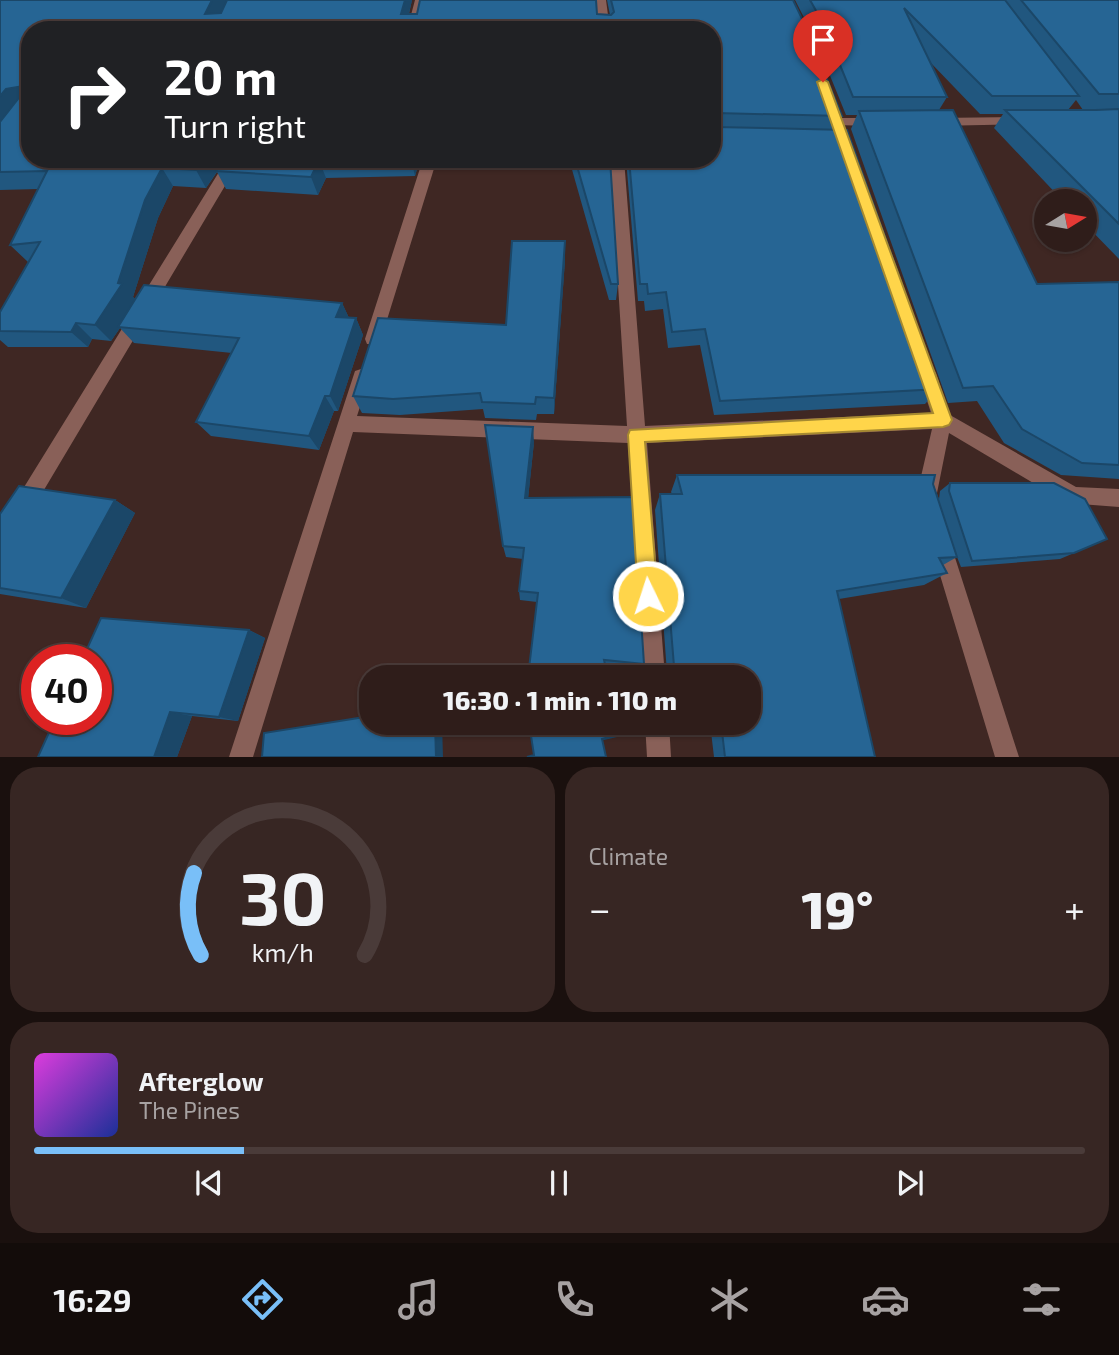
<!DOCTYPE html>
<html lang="en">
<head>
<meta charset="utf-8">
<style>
  :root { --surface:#2f1d1a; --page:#372623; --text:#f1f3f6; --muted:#a7a2a2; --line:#4a3b39; --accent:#79bff8 }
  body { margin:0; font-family:"Exo 2",sans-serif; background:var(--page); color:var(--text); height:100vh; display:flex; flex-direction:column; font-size:26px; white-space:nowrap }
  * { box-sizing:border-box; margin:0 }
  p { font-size:23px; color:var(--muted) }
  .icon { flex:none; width:38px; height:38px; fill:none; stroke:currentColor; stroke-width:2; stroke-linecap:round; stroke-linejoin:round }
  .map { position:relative; height:757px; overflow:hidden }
  .drawer { display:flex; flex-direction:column; gap:10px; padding:10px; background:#1a100e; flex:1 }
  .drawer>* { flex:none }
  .guide { position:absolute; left:21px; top:21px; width:700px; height:147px; border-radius:28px; box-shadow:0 2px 5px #0004,0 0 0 2px var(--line); background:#202124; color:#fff; overflow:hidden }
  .needle { width:46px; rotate:79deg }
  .buttons { position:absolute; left:1034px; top:189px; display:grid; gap:14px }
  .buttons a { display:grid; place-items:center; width:63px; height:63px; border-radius:50%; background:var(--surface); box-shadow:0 2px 5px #0004,0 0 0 2px var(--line); font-size:35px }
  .speed { position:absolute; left:21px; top:644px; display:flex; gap:14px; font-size:35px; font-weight:700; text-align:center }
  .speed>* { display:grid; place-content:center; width:91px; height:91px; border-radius:50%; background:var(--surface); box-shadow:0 2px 5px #0004,0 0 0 2px var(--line); line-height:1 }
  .speed .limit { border:10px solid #d22; background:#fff; color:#111 }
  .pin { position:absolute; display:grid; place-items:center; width:60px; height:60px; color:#fff; margin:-72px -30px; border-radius:50% 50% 50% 0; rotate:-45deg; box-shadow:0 0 7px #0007 }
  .pin .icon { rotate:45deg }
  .me { position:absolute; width:77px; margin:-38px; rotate:356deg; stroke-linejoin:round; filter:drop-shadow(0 0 5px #0008) }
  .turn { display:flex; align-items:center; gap:24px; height:147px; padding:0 28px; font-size:32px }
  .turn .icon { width:91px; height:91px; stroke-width:2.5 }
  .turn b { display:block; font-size:49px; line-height:60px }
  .big { font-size:52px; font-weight:800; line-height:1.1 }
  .drawer .tile { flex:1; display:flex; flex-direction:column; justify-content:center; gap:10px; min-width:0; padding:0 24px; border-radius:28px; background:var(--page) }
  .drawer .dial { align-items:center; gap:0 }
  .dial svg { height:182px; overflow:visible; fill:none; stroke:var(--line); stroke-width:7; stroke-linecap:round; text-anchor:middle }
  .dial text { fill:var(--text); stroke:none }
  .song { display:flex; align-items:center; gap:21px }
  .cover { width:84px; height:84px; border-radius:10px; background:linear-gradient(135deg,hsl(300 70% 55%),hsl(230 70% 35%)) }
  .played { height:7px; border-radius:4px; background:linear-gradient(90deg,var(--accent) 20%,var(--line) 20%) }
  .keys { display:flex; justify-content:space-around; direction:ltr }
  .heat { display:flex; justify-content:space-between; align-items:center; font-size:38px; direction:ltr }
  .drawer .tiles { flex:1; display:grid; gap:10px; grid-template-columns:1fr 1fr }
  .tile:last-child { grid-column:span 2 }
  .trip { position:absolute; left:359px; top:665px; width:402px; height:70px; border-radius:28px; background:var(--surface); box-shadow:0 2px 5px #0004,0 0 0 2px var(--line); font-weight:800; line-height:70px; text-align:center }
  .tab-bar { display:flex; height:112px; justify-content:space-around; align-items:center; background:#130c0a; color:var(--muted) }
  .tab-bar .icon { width:49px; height:49px }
  .tab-bar .current { color:var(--accent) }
  .tab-bar b { font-size:32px; color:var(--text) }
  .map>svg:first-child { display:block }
</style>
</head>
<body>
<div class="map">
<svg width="1119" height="757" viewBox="0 0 1119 757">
  <rect width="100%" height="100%" fill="#3f2723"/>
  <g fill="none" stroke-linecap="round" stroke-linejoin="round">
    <!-- minor -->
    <path fill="#896058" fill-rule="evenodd" d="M415,0H425L419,30H407Z
      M596,0H606L610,30H598Z
      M1020,117L1026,121L1025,124L936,126L930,122L936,118Z
      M838,118H876L882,122L876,126L833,125V119Z
      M227,159H241L7,552L0,555V526Z
      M423,159H437L381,339L379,344H367L365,339Z
      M610,159H624L645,426L931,413L918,373L921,368L927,366L933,368L936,373L950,415L1076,487L1119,489V507L1067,503L949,433L936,498L933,505L926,507L919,505L916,498L932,429L647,443L665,677H643L628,443L353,432L253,757H229L355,371L361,369L367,371L370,376L357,416L627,426Z
      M940,532L947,535L950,542L1019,757H995L930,542L933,535Z
      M645,723H669L671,757H647Z"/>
  </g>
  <!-- wall -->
  <path fill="#21577f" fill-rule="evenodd" d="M0,0H412L409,14L610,15L607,0H793L842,116L836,129L939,389L925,404L714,415L700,345L668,348L663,309L645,311L644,301H638L626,159H712V30L30,159H420L415,176L326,178L318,195L226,189L217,172L206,188L173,186L158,218L133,297L135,299L342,303L349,318H356L363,335L338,411H334L319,450L211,436L196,422L232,353L134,343L120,328L111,341L92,339L88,347H8L0,340V312L29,261L28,262L10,245L38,189L0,190Z
    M795,0H1119V259L1085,224V201H1063L994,128L1003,114H980L929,61L947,97L939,110L1037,284L1119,282V479L1061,475L1004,443L977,401L948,403L851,129L857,115H846L816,41ZM1076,100L1083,110H1068Z
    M569,159H610L618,284L616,300H609Z
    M565,241V260L554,414H537L536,420L485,418L483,409L400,415L362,413L353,396L506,325Z
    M534,442L528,498L644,664L640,670L605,667L537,602L520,600L519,591L523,559L506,557L503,546Z
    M677,475L933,484L939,499L940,491L950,483L1107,539L1060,559L961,567L957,557L943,565L947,573L924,585L839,599L875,757H714L710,723H749V677H705L667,673L655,510L660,494H672L671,492Z
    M115,500L135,513L86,608L0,594V514Z
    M249,630L265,638L238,721L192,716L177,757H38Z"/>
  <!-- shaded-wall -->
  <path fill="#1b4768" d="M212,0H228L214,30L205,14Z
    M405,0H412L405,30L401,14Z
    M18,87L30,102L0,133V96L6,89Z
    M203,159H225L206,188L196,170Z
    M411,159H420L415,176Z
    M319,160L326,178L318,195L311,177Z
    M162,168L173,186L158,218L133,297L137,300L118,327L120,328L111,341L95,325L118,283L145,200Z
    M565,241V260L554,414V398Z
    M342,303L350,320L336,317Z
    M356,318L363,335L338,411L330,396Z
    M76,323L92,339L88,347L71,332Z
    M325,396L334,411L319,450L309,436Z
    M533,427L534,442L527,510L525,498Z
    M115,500L135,513L86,608L61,598Z
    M249,630L265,638L238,721L219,717Z
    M170,712L192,716L177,757H154Z
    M435,723H442L443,757H436Z
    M620,734L617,737L600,741L602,739Z"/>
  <!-- building -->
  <path fill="#266594" stroke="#1b4768" stroke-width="2" d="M0,0H212L205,14L221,13L227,0H405L401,14H417L420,0H596L597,14L611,15L614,12L611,0H793L805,25L842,116L716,113L713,116L716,127L847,130L939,389L720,401L705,329L672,332L666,292L648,294L647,284H640L629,159H712V30H30V159H203L196,170L162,168L145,200L118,283L122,284L95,325L76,323L71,332L0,331V312L40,242L10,245L47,171L0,172V122L18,99V87L6,89L0,96Z
    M810,0H1005L1079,96H992L904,8L947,97H853L823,23Z
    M1021,0H1119V94H1099Z
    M1119,109V224L1005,110H1096Z
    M953,110L1037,284L1119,282V465L1082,463L1022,429L993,386L963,388L859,111Z
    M224,159H360L319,160L311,177L216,171Z
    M575,159H610L618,284H611Z
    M512,241H565L554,398L536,397L535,404L482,402L480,393L393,399L353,396L378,318L506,325Z
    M144,285L342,303L336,317L356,318L330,396H325L309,436L196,422L239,338L118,327Z
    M485,425L533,427L525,498L633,497L644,664L604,660L608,677H528L538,593L519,591L524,548L503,546Z
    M677,475H935L933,484L957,557L939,558L947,573L837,591L875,757H725L721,723H749V677H715V669L674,666L660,494H682Z
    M950,483H1054L1085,499L1107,539L1074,553L972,561L949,491Z
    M19,486L115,500L61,598L0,588V514Z
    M101,618L249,630L219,717L170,712L154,757H38L55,719H96V660H82Z
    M371,716V723H435L436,757H262L264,733Z
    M529,723H617L620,734L602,739L606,757H527L534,755Z"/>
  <!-- route -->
  <path fill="#ffd54a" stroke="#a68a30" stroke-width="2" d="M823,79L828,82L952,420L949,425L943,427L645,442L658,596L655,603L648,606L641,603L638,596L628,435L630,430L933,413L817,82Z"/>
</svg>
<div class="buttons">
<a><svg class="needle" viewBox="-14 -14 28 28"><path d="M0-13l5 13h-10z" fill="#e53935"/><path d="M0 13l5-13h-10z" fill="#a7a2a2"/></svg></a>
</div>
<div class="speed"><div class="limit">40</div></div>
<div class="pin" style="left:823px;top:82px;background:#d93025"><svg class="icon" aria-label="arrive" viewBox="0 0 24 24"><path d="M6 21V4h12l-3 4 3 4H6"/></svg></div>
<svg class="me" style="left:648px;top:596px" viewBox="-20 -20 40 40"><circle r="17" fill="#ffd54a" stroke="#fff" stroke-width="3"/><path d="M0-11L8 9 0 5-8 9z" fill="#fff"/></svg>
<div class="trip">16:30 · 1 min · 110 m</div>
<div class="guide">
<div class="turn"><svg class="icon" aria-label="right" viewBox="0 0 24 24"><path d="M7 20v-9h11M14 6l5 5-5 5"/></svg><div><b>20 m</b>Turn right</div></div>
</div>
</div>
<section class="drawer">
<div class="tiles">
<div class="tile dial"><svg viewBox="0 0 100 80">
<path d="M14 69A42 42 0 1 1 86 69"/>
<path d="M14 69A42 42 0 0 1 11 33" stroke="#79bff8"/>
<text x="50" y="56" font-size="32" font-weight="700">30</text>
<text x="50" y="72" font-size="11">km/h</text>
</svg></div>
<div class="tile"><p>Climate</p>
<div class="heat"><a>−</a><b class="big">19°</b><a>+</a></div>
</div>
<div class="tile">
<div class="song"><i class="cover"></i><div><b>Afterglow</b><p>The Pines</p></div></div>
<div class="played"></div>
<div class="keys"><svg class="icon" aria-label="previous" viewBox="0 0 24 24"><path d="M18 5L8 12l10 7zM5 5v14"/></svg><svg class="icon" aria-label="pause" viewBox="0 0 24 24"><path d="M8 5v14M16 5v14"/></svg><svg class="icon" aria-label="next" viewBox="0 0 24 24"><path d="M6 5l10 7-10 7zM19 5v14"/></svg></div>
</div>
</div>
</section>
<nav class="tab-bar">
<b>16:29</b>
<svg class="icon current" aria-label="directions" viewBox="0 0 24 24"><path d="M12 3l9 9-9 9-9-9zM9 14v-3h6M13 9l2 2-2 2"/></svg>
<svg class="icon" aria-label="music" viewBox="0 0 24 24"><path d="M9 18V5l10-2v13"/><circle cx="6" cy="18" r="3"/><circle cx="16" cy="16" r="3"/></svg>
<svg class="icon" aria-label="phone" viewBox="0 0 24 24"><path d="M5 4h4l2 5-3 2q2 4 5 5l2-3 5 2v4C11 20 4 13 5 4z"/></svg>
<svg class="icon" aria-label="climate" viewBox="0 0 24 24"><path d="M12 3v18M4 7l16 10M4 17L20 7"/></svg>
<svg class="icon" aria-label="car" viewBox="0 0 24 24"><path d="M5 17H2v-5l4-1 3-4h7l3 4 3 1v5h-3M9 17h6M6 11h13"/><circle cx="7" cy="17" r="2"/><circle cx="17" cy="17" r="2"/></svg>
<svg class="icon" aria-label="filters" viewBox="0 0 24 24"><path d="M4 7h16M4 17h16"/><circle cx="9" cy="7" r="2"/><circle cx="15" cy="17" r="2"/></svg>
</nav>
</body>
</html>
